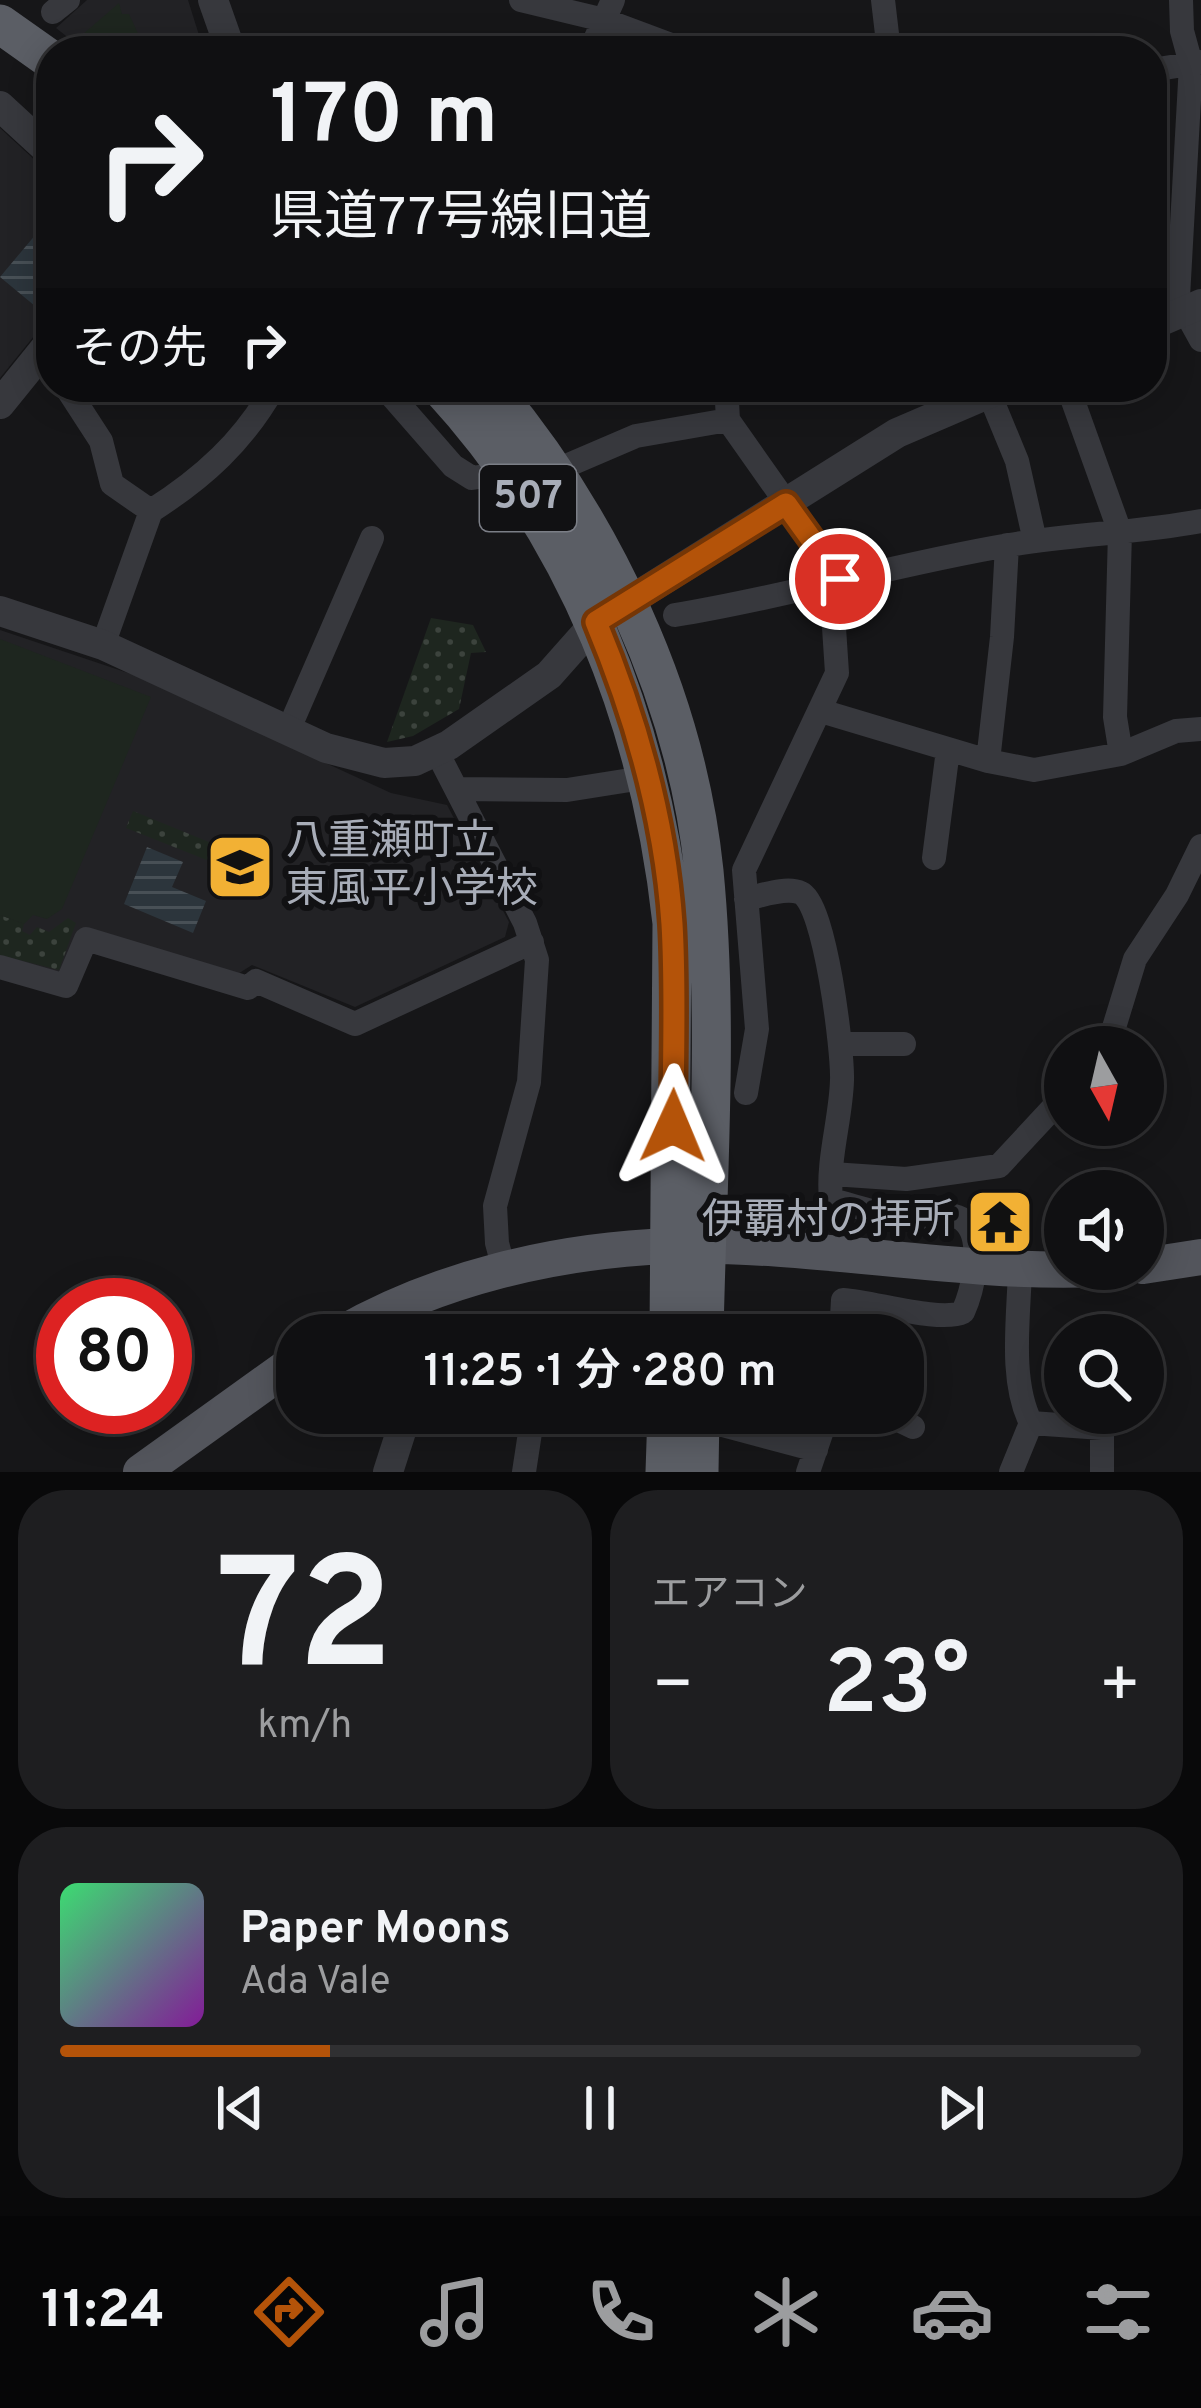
<!DOCTYPE html>
<html lang="ja">
<head>
<meta charset="utf-8">
<style>
  :root { --surface:#101012; --page:#1e1e20; --text:#f1f3f6; --muted:#9c9d9f; --line:#303032; --accent:#b45309 }
  body { margin:0; font-family:Overpass,"Noto Sans JP",sans-serif; background:var(--page); color:var(--text); height:100vh; display:flex; flex-direction:column; font-size:45px; white-space:nowrap }
  * { box-sizing:border-box; margin:0 }
  p { font-size:39px; color:var(--muted) }
  .icon { flex:none; width:66px; height:66px; fill:none; stroke:currentColor; stroke-width:2; stroke-linecap:round; stroke-linejoin:round }
  .map { position:relative; height:1472px; overflow:hidden }
  .sheet { display:flex; flex-direction:column; gap:18px; padding:18px; background:#09090a; flex:1 }
  .sheet>* { flex:none }
  .guide { position:absolute; left:36px; top:36px; width:1131px; height:366px; border-radius:48px; box-shadow:0 6px 30px #0003,0 0 0 3px var(--line); background:#101012; color:var(--text); overflow:hidden }
  .needle { width:78px; rotate:172deg }
  .fabs { position:absolute; left:1044px; top:1026px; display:grid; gap:24px }
  .fabs a { display:grid; place-items:center; width:120px; height:120px; border-radius:50%; background:var(--surface); box-shadow:0 6px 30px #0003,0 0 0 3px var(--line); font-size:60px }
  .speed { position:absolute; left:36px; top:1278px; display:flex; gap:24px; font-size:60px; font-weight:700; text-align:center }
  .speed>* { display:grid; place-content:center; width:156px; height:156px; border-radius:50%; background:var(--surface); box-shadow:0 6px 30px #0003,0 0 0 3px var(--line); line-height:1 }
  .speed .limit { border:18px solid #d22; background:#fff; color:#111 }
  .pin { position:absolute; display:grid; place-items:center; width:102px; height:102px; color:#fff; margin:-51px; border:6px solid #fff; border-radius:50%; box-shadow:0 3px 12px #0007 }
  .me { position:absolute; width:132px; margin:-66px; rotate:1deg; stroke-linejoin:round; filter:drop-shadow(0 0 9px #0008) }
  .turn { display:flex; align-items:center; gap:42px; height:252px; padding:0 36px; font-size:54px }
  .turn .icon { width:156px; height:156px; stroke-width:2.5 }
  .turn b { display:block; font-size:84px; line-height:102px }
  .then { display:flex; align-items:center; height:114px; padding:0 36px; background:#0003; gap:24px; font-size:45px }
  .big { font-size:90px; font-weight:600; line-height:1.1 }
  .sheet .widget { flex:1; display:flex; flex-direction:column; justify-content:center; gap:18px; min-width:0; padding:0 42px; border-radius:48px; background:var(--page) }
  .sheet .dial { align-items:center; gap:0 }
  .dial b { font-size:156px; line-height:1 }
  .song { display:flex; align-items:center; gap:36px }
  .cover { width:144px; height:144px; border-radius:18px; background:linear-gradient(135deg,hsl(140 70% 55%),hsl(290 70% 35%)) }
  .played { height:12px; border-radius:6px; background:linear-gradient(90deg,var(--accent) 25%,var(--line) 25%) }
  .keys { display:flex; justify-content:space-around; direction:ltr }
  .heat { display:flex; justify-content:space-between; align-items:center; font-size:66px; direction:ltr }
  .sheet .tiles { flex:1; display:grid; gap:18px; grid-template-columns:1fr 1fr }
  .widget:last-child { grid-column:span 2 }
  .trip { position:absolute; left:276px; top:1314px; width:648px; height:120px; border-radius:48px; background:var(--surface); box-shadow:0 6px 30px #0003,0 0 0 3px var(--line); font-weight:600; line-height:120px; text-align:center }
  .menu { display:flex; height:192px; justify-content:space-around; align-items:center; background:#060607; color:var(--muted) }
  .menu .icon { width:84px; height:84px }
  .menu .selected { color:var(--accent) }
  .menu b { font-size:54px; color:var(--text) }
  .map>svg:first-child { display:block }
</style>
</head>
<body>
<div class="map">
<svg width="1201" height="1472" viewBox="0 0 1201 1472">
  <defs>
    <pattern id="green-dots" width="8" height="8" patternUnits="userSpaceOnUse" patternTransform="scale(3)"><rect width="8" height="8" fill="#1e261f"/><path d="M2 2h.1M6 6h.1" fill="none" stroke="#3c433d" stroke-width="1.8" stroke-linecap="round"/></pattern>
    <pattern id="water-rules" width="6" height="5" patternUnits="userSpaceOnUse" patternTransform="scale(3)"><rect width="6" height="5" fill="#2c353c"/><path d="M0 2.5h6" fill="none" stroke="#485056"/></pattern>
  </defs>
  <rect width="100%" height="100%" fill="#161618"/>
  <!-- built -->
  <path fill="#222225" d="M87,0H188L204,51H85L56,28Z
    M0,128L51,175V315L0,378Z
    M0,630L134,675L391,793L447,805L509,922L505,937L355,1007L252,965L233,977L81,930L63,977L0,960Z"/>
  <!-- green -->
  <path fill="url(#green-dots)" d="M431,618L473,625L486,652L471,653L459,709L413,736L387,742Z
    M133,811L226,849L230,859L227,868L126,828Z
    M0,915L24,924L22,931L30,935L37,927L49,932L68,918L76,923L59,970L0,955Z"/>
  <!-- pitch -->
  <path fill="#1e261f" d="M119,3L122,14H129L146,51H85L75,41Z
    M0,639L151,697L62,909L47,919L33,915L24,924L0,915Z"/>
  <!-- water -->
  <path fill="url(#water-rules)" d="M47,221L51,224V287L35,306L0,277Z
    M147,847L183,862L172,887L206,901L193,933L124,904Z"/>
  <g fill="none" stroke-linecap="round" stroke-linejoin="round">
    <!-- minor -->
    <path stroke="#37383d" stroke-width="24" d="M521,0L604,20L687,51
      M883,0L889,51
      M53,12L68,0
      M590,51L613,0
      M1152,70L1201,62
      M1185,311L1201,340
      M1177,315L1191,64L1182,31L1181,0
      M66,387L101,441L112,484L151,511C203,478 244,441 274,387
      M384,387L453,466L472,478L511,472
      M733,387L727,402L728,420L840,579
      M1068,387L1120,532L1115,717L1121,754
      M989,393L1017,461L1035,541
      M552,472L636,436L728,420
      M675,615C787,597 896,564 1009,545C1072,534 1137,533 1201,521
      M103,645L151,511
      M821,711L988,761L1034,770L1121,754L1176,731L1201,729
      M288,731L372,538
      M437,752L525,923L537,960L529,1082L495,1206L497,1243L504,1269
      M988,761L1002,637L1007,545
      M457,789L567,790L649,777
      M934,858L948,750
      M746,899C761,896 786,886 801,893C825,903 843,1051 842,1080C841,1119 827,1160 831,1200C860,1207 895,1220 925,1219C938,1219 952,1211 963,1220C985,1237 973,1290 963,1312C941,1323 874,1302 843,1300L841,1335
      M0,967L66,986L86,939L248,988L256,981L355,1024L532,942
      M840,1044H904
      M1108,1047L1135,959L1177,895L1201,846
      M746,1093L757,1029L744,870L837,673L831,582
      M832,1174L906,1179L999,1166L1065,1095
      M1020,1268C1019,1316 1009,1380 1031,1423
      M884,1413L913,1427
      M700,1419L816,1450
      M524,1472L533,1413
      M808,1472L828,1413
      M1011,1472L1031,1423L1102,1428V1472"/>
    <!-- tertiary -->
    <path stroke="#37383d" stroke-width="30" d="M213,0L231,51
      M0,106L51,153
      M1152,325L1201,304
      M0,404L51,341
      M0,611L103,645L326,748L384,763L415,761L449,745L549,675L596,622L897,433L1004,387
      M401,1304L407,1335
      M388,1472L407,1413"/>
    <!-- primary -->
    <path stroke="#53555c" stroke-width="36" d="M1143,1266L1201,1257
      M339,1335C438,1278 557,1250 671,1246C814,1242 956,1275 1099,1269
      M141,1472L297,1360"/>
    <!-- trunk -->
    <path stroke="#5b5e65" stroke-width="39" d="M0,24L51,60
      M440,387C578,537 650,723 672,923L669,1335
      M490,387C603,521 686,696 704,871C719,1025 707,1181 704,1335
      M665,1472L667,1413
      M699,1472L700,1413"/>
  </g>
  <g fill="none" stroke-linecap="round" stroke-linejoin="round">
    <defs>
      <path id="route" d="M673,1126C673,1059 676,991 672,924C665,820 636,718 596,622L786,504L840,579"/>
    </defs>
    <!-- route casing -->
    <use href="#route" stroke="#753606" stroke-width="30"/>
    <!-- route -->
    <use href="#route" stroke="#b45309" stroke-width="21"/>
  </g>
  <!-- icons -->
  <defs>
    <symbol id="school-square" viewBox="-11 -11 22 22"><rect x="-9" y="-9" width="18" height="18" rx="4" fill="#f2b134" stroke="#111113"/><path d="M0-5L7-2L0 1L-7-2ZM-4 1L0 2.5L4 1V4Q0 6-4 4Z" fill="#111"/></symbol>
    <symbol id="temple-square" viewBox="-11 -11 22 22"><rect x="-9" y="-9" width="18" height="18" rx="4" fill="#f2b134" stroke="#111113"/><path d="M0-6L5-2H3V0L6.5 2.5H4V6H1.5V3h-3V6H-4V2.5H-6.5L-3 0V-2H-5Z" fill="#111"/></symbol>
  </defs>
  <g fill-rule="evenodd">
    <use href="#school-square" x="202" y="829" width="76" height="76"/>
    <use href="#temple-square" x="962" y="1184" width="76" height="76"/>
  </g>
  <g text-anchor="middle" dominant-baseline="central" stroke-width="12" stroke-linejoin="round" paint-order="stroke">
    <!-- shield labels -->
    <rect fill="#111113" stroke="#7b7e86" stroke-width="3" x="480" y="465" width="96" height="66" rx="9"/>
    <g font-size="39" font-weight="bold" fill="#a8adb8">
      <text x="528" y="498">507</text>
    </g>
    <!-- poi labels -->
    <g font-size="42" fill="#a8adb8" stroke="#111113" text-anchor="start">
      <text x="286" y="843">八重瀬町立<tspan x="286" dy="48">東風平小学校</tspan></text>
      <text x="954" y="1222" text-anchor="end">伊覇村の拝所</text>
    </g>
  </g>
</svg>
<div class="fabs">
<a><svg class="needle" viewBox="-14 -14 28 28"><path d="M0-13l5 13h-10z" fill="#e53935"/><path d="M0 13l5-13h-10z" fill="#9c9d9f"/></svg></a>
<a><svg class="icon" aria-label="sound" viewBox="0 0 24 24"><path d="M4 9h4l5-4v14l-5-4H4zM17 9q2 3 0 6"/></svg></a>
<a><svg class="icon" aria-label="search" viewBox="0 0 24 24"><circle cx="10" cy="10" r="6"/><path d="M15 15l6 6"/></svg></a>
</div>
<div class="speed"><div class="limit">80</div></div>
<div class="pin" style="left:840px;top:579px;background:#d93025"><svg class="icon" aria-label="arrive" viewBox="0 0 24 24"><path d="M6 21V4h12l-3 4 3 4H6"/></svg></div>
<svg class="me" style="left:673px;top:1126px" viewBox="-20 -20 40 40"><path d="M0-17L14 15 0 8-14 15z" fill="#b45309" stroke="#fff" stroke-width="4"/></svg>
<div class="trip">11:25 · 1 分 · 280 m</div>
<div class="guide">
<div class="turn"><svg class="icon" aria-label="right" viewBox="0 0 24 24"><path d="M7 20v-9h11M14 6l5 5-5 5"/></svg><div><b>170 m</b>県道77号線旧道</div></div>
<div class="then">その先<svg class="icon" aria-label="right" viewBox="0 0 24 24"><path d="M7 20v-9h11M14 6l5 5-5 5"/></svg></div>
</div>
</div>
<section class="sheet">
<div class="tiles">
<div class="widget dial"><b>72</b><p>km/h</p></div>
<div class="widget"><p>エアコン</p>
<div class="heat"><a>−</a><b class="big">23°</b><a>+</a></div>
</div>
<div class="widget">
<div class="song"><i class="cover"></i><div><b>Paper Moons</b><p>Ada Vale</p></div></div>
<div class="played"></div>
<div class="keys"><svg class="icon" aria-label="previous" viewBox="0 0 24 24"><path d="M18 5L8 12l10 7zM5 5v14"/></svg><svg class="icon" aria-label="pause" viewBox="0 0 24 24"><path d="M8 5v14M16 5v14"/></svg><svg class="icon" aria-label="next" viewBox="0 0 24 24"><path d="M6 5l10 7-10 7zM19 5v14"/></svg></div>
</div>
</div>
</section>
<nav class="menu">
<b>11:24</b>
<svg class="icon selected" aria-label="directions" viewBox="0 0 24 24"><path d="M12 3l9 9-9 9-9-9zM9 14v-3h6M13 9l2 2-2 2"/></svg>
<svg class="icon" aria-label="music" viewBox="0 0 24 24"><path d="M9 18V5l10-2v13"/><circle cx="6" cy="18" r="3"/><circle cx="16" cy="16" r="3"/></svg>
<svg class="icon" aria-label="phone" viewBox="0 0 24 24"><path d="M5 4h4l2 5-3 2q2 4 5 5l2-3 5 2v4C11 20 4 13 5 4z"/></svg>
<svg class="icon" aria-label="climate" viewBox="0 0 24 24"><path d="M12 3v18M4 7l16 10M4 17L20 7"/></svg>
<svg class="icon" aria-label="car" viewBox="0 0 24 24"><path d="M5 17H2v-5l4-1 3-4h7l3 4 3 1v5h-3M9 17h6M6 11h13"/><circle cx="7" cy="17" r="2"/><circle cx="17" cy="17" r="2"/></svg>
<svg class="icon" aria-label="filters" viewBox="0 0 24 24"><path d="M4 7h16M4 17h16"/><circle cx="9" cy="7" r="2"/><circle cx="15" cy="17" r="2"/></svg>
</nav>
</body>
</html>
